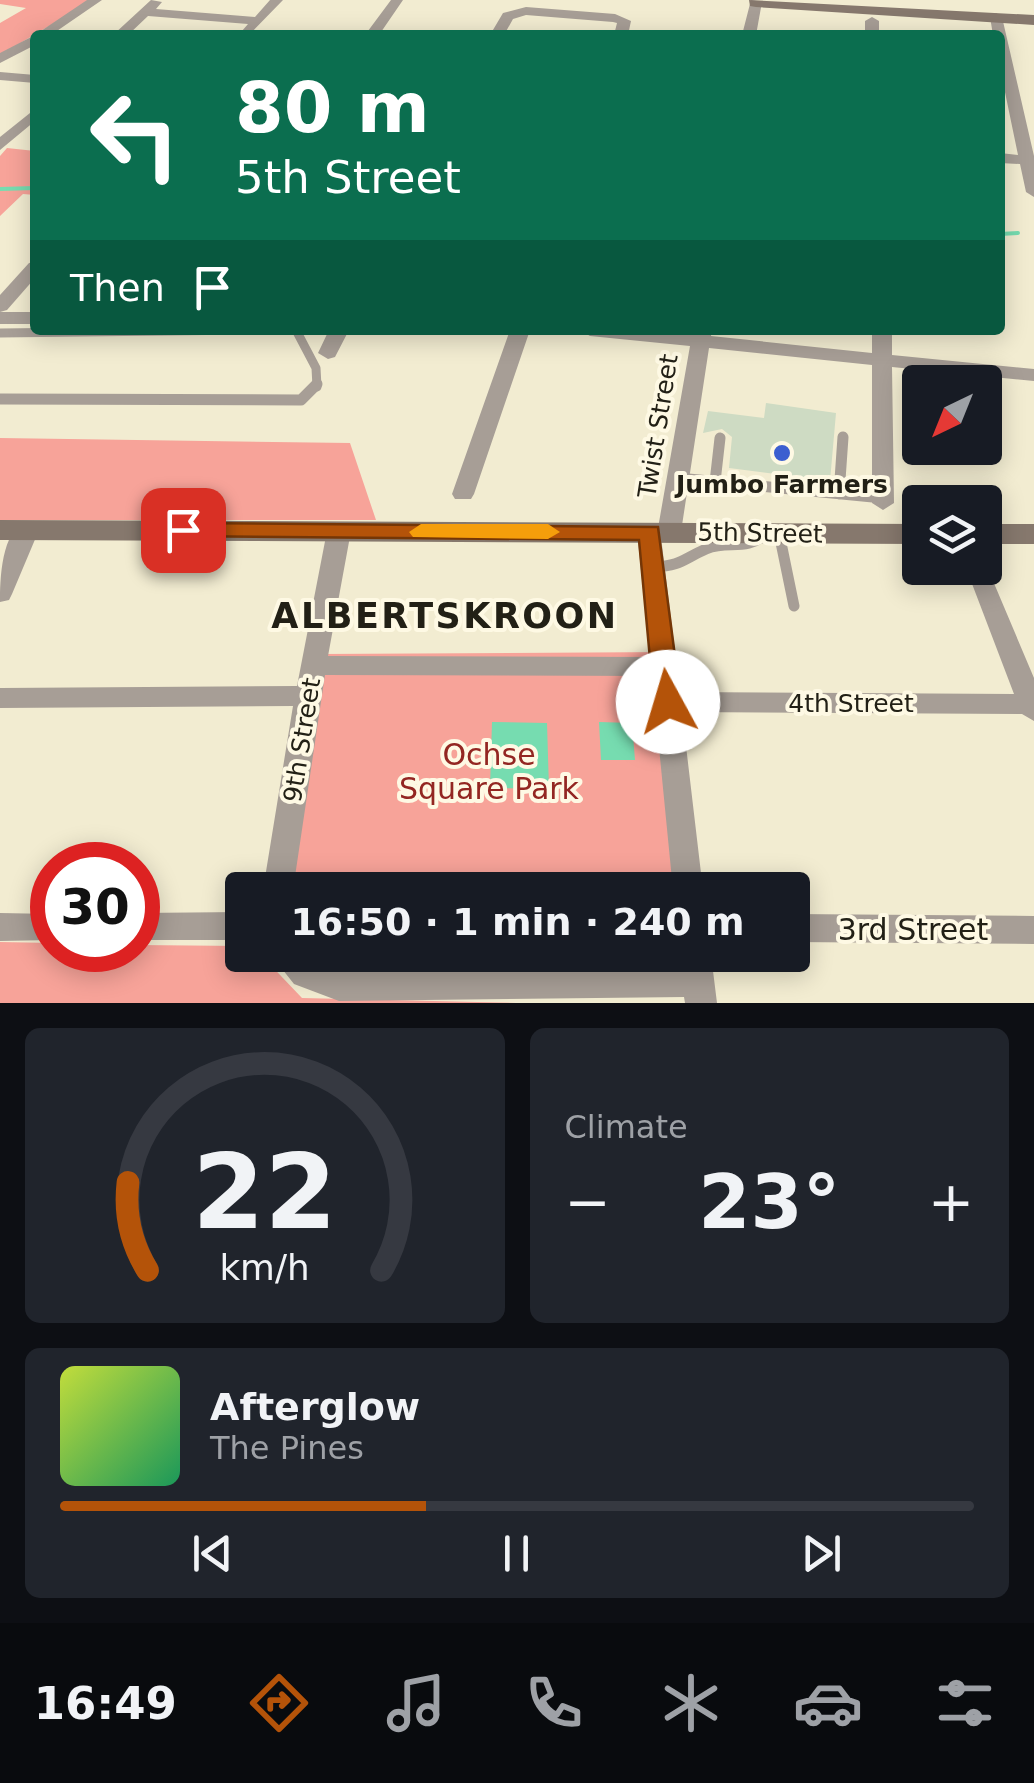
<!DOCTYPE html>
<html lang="en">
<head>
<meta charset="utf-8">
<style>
  :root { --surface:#171b24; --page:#20242c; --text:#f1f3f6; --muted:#9ea1a6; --line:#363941; --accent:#b45309 }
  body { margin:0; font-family:"DejaVu Sans",sans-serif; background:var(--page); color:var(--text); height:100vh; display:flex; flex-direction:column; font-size:38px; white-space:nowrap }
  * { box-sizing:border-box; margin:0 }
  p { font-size:32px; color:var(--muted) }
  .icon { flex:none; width:55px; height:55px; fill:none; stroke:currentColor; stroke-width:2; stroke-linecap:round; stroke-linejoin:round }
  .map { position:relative; height:1003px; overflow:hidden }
  .panel { display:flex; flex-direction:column; gap:25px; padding:25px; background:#0d0f14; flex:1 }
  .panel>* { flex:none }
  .top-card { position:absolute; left:30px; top:30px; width:975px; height:305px; border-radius:10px; box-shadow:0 5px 25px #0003; background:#0b6e4f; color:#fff; overflow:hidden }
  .needle { width:65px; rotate:223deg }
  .buttons { position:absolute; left:902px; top:365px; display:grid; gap:20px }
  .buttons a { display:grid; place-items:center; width:100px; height:100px; border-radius:10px; background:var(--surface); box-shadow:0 5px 25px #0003; font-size:50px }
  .speed { position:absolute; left:30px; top:842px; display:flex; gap:20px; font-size:50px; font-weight:700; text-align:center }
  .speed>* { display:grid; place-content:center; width:130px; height:130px; border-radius:50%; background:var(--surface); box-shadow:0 5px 25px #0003; line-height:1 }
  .speed .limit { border:15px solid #d22; background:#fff; color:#111 }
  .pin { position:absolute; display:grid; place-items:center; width:85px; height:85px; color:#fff; margin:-42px; border-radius:20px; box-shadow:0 5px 15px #0006 }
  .me { position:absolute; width:110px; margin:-55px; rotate:354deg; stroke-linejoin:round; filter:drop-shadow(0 0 8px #0008) }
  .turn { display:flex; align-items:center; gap:35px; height:210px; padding:0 40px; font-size:45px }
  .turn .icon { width:130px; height:130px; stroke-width:2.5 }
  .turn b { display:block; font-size:70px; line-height:85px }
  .then { display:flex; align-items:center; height:95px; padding:0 40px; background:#0003; gap:20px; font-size:38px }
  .big { font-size:75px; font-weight:800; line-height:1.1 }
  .panel .tile { flex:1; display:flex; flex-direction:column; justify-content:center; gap:15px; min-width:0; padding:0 35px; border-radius:15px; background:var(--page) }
  .panel .dial { align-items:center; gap:0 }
  .dial svg { height:260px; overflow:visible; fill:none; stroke:var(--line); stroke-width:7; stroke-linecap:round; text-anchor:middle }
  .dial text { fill:var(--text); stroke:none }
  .song { display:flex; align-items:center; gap:30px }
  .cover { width:120px; height:120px; border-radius:15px; background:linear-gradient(135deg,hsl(70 70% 55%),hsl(150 70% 35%)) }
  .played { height:10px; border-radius:5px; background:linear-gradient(90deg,var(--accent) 40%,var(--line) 40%) }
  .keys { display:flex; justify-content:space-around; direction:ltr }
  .heat { display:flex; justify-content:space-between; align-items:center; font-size:55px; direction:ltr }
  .panel .tiles { flex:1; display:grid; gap:25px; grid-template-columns:1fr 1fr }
  .tile:last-child { grid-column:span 2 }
  .trip { position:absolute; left:225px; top:872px; width:585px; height:100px; border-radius:10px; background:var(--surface); box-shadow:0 5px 25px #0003; font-weight:800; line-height:100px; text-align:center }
  .tab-bar { display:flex; height:160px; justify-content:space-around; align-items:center; background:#090b0e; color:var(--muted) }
  .tab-bar .icon { width:70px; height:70px }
  .tab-bar .on { color:var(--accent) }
  .tab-bar b { font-size:45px; color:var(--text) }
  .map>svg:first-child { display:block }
</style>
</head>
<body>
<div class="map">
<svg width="1034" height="1003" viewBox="0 0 1034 1003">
  <rect width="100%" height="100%" fill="#f2ecd1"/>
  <!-- green -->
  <path fill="#f7a399" d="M0,0H93L0,55V23L26,8L0,4Z
    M7,148L35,151V195L23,194L0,216V156Z
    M0,438L350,443L376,520H0Z
    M671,652L702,890H276L320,654Z
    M0,942L52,943V950H138V945L242,946V955H261L302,998L516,1003H0Z
    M313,955H711L712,963L318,960Z"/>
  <!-- water -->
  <path fill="#76dcb0" d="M492,722L547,723L549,789L490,788Z
    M599,722L632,723L635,760H601Z"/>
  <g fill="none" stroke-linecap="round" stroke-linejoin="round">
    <!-- stream -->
    <path stroke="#76dcb0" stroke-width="4" d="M0,189L35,188
      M1000,234L1018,233"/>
  </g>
  <!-- building -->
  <path fill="#cedbc3" d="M766,403L836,413L830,481L729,468L732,437L722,429L703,433L708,411L764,418Z"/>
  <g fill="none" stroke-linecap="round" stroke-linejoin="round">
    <!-- lane-far1 -->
    <path stroke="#a79e96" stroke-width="9" d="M296,330L316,368L317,387
      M0,333L247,330"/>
    <!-- lane -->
    <path stroke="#a79e96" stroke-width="11" d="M0,399L301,400L317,384
      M678,478L883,498
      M715,482L720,438
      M839,494L843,437
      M779,533L794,606
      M653,567C683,565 681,560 706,549C730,539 744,553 767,533"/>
    <!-- street -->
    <path fill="#a79e96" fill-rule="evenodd" d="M87,0H102L51,35H35Z
      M151,0L162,2L156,9L255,17L270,0H283L249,35L242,31L248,24L148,16L128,35H113Z
      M391,0H403L379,35H365Z
      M751,0L762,2L756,35H742Z
      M526,7L615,14L631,21L628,35H614L617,23L613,22L526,15L513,19L504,35H490L503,13Z
      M996,13L1002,17L1034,156V197L1026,192L1020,164L1000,163V153L1018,155L1000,68V35H993L990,17Z
      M872,17L879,21V35H865V21Z
      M35,35V45L0,63V53Z
      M0,72L35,75V83L0,80Z
      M35,109V121L0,150V137Z
      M35,262V278L7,310L0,312V295L29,263Z
      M0,312H35V324H0Z
      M329,330H349L335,357L328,359L318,353Z
      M510,330H530L474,494L471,499H455L452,494Z
      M580,330L692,335V330H712L711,336L872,353V330H892V355L1034,369V381L892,367L894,503L883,510L872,503V365L709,348L681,532L677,537H661L680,692L1014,694L966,568H985V562L1034,678V721L1022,714L682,712L703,890H673L652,676L325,675L293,890H263L293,706L0,708V688L297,686L327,531L339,523L351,531L328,656L650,657L637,532L649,524L658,528L690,346L590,336Z
      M27,522L39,530L12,594L9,600L0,602C0,581 1,529 27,522Z
      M242,912V940H138V913Z
      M0,913L52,914V940L0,941Z
      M792,914L1034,916V944L792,942Z
      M271,955H308L316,963L339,971L681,968L679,955H711L717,1003H685L684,997L339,1001L294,984Z"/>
    <!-- secondary -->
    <path fill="#86786d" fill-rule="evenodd" d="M749,0L1034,15V25L756,7L750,6Z
      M0,520L920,524V544L0,540Z
      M985,524H1034V544H985Z"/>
  </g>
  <!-- route -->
  <path fill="#b45309" stroke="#753606" stroke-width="2.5" d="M183,523L658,527L681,702L677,709H658L654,702L639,540L175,536L172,530L175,525Z"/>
  <!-- slow -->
  <path fill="#f59e0b" d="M421,524H548L560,532L548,539L413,537L409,532Z"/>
  <!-- markers -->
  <circle fill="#3c5fd0" stroke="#fef9e4" stroke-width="4" cx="782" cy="453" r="10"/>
  <g text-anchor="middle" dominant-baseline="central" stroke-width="8" stroke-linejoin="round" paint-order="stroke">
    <!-- street labels -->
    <g font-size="25" fill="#222016" stroke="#fef9e4">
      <text transform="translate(658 426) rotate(-81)">Twist Street</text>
      <text transform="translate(760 533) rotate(1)">5th Street</text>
      <text x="851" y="703">4th Street</text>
      <text transform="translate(302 740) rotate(-81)">9th Street</text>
    </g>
    <!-- poi labels -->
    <g font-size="25" font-weight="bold" fill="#222016" stroke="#fef9e4">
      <text x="782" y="484">Jumbo Farmers</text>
    </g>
    <!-- near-park labels -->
    <g font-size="30" fill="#932622" stroke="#fef9e4">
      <text x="489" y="754">Ochse<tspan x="489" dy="34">Square Park</tspan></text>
    </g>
    <!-- near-street labels -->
    <g font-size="30" fill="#222016" stroke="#fef9e4">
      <text x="913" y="929">3rd Street</text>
    </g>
    <!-- district labels -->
    <g font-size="35" font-weight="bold" letter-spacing="2.5" fill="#222016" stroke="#fef9e4">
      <text x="445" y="616">ALBERTSKROON</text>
    </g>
  </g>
</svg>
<div class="buttons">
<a><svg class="needle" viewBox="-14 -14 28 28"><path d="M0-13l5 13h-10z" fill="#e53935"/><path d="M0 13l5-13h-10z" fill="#9ea1a6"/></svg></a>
<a><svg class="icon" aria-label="layers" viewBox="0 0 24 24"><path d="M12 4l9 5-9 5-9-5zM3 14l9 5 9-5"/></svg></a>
</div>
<div class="speed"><div class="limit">30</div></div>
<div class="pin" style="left:183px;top:530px;background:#d93025"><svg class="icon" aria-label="arrive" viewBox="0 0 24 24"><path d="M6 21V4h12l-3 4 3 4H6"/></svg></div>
<svg class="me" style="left:668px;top:702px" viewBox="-20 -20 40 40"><circle r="19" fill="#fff"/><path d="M0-13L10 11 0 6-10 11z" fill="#b45309"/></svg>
<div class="trip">16:50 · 1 min · 240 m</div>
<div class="top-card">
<div class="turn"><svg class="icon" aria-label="left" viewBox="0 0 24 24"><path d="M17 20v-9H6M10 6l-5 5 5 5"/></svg><div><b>80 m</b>5th Street</div></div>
<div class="then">Then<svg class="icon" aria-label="arrive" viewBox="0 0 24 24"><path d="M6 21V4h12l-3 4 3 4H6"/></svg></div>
</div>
</div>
<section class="panel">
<div class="tiles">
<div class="tile dial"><svg viewBox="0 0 100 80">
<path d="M14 69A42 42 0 1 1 86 69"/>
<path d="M14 69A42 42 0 0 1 8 42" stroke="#b45309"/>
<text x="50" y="56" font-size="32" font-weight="700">22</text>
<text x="50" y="72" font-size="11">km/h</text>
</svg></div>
<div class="tile"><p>Climate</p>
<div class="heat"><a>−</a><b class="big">23°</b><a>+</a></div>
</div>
<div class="tile">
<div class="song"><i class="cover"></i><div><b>Afterglow</b><p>The Pines</p></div></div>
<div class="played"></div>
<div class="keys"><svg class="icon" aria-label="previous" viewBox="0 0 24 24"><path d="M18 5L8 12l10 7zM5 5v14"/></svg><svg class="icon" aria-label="pause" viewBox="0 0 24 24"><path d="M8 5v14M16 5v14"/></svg><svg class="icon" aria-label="next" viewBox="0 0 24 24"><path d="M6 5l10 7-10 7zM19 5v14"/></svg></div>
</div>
</div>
</section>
<nav class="tab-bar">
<b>16:49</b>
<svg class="icon on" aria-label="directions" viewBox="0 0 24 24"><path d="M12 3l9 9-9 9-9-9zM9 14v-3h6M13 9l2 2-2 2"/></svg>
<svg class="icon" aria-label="music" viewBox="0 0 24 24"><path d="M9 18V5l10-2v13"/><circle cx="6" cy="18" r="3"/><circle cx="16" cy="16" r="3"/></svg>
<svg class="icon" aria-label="phone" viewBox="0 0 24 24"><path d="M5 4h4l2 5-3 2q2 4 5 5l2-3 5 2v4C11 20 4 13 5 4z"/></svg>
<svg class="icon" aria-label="climate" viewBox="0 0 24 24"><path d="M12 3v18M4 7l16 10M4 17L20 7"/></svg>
<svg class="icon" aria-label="car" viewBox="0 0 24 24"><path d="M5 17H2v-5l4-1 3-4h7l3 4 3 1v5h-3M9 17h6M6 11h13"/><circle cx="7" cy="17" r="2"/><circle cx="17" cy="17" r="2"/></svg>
<svg class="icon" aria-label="filters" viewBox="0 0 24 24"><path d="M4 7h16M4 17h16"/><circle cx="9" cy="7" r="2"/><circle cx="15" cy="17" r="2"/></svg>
</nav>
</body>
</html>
